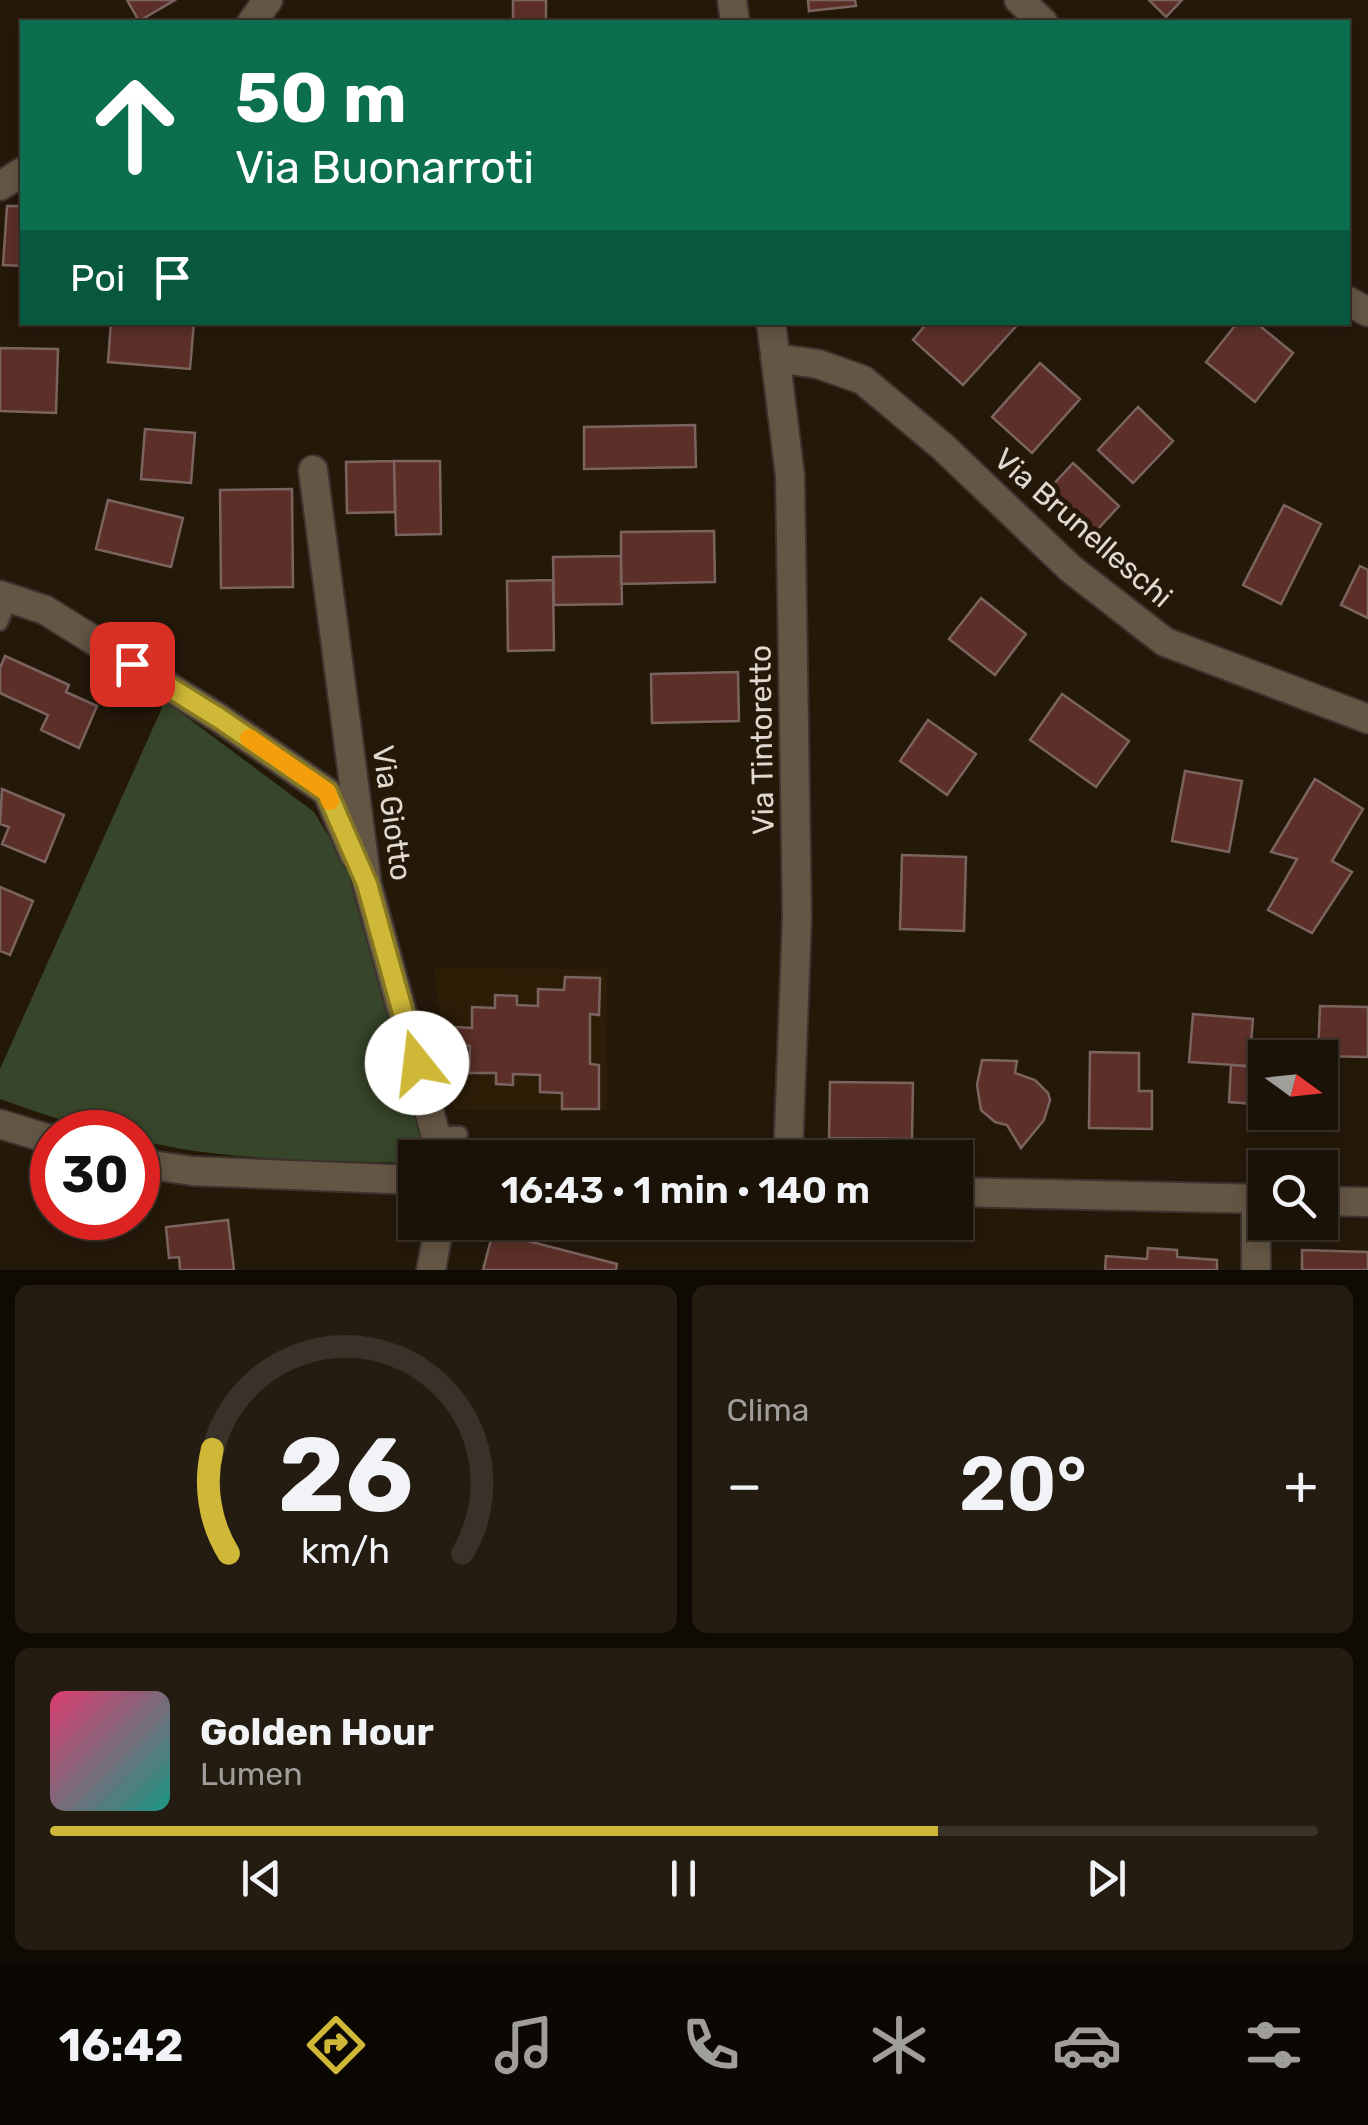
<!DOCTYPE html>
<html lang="it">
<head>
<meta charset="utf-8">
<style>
  :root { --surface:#1b1207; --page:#241b11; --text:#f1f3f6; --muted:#a09e9b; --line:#393228; --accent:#cfb837 }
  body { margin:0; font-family:Rubik,sans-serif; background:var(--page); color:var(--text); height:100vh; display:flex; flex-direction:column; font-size:38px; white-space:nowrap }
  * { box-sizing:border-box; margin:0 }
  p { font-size:32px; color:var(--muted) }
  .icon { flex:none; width:55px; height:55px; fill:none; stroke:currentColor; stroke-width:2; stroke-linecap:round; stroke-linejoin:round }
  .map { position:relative; height:1270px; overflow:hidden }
  .side { display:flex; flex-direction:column; gap:15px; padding:15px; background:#0f0a04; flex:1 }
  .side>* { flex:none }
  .hud { position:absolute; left:20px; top:20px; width:1330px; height:305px; border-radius:0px; box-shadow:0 5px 15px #0003,0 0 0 2px var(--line); background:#0b6e4f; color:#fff; overflow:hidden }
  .needle { width:65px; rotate:105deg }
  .fabs { position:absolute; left:1248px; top:1040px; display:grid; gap:20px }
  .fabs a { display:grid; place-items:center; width:90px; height:90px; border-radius:0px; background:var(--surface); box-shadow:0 5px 15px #0003,0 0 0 2px var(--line); font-size:50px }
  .speed { position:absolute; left:30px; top:1110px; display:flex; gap:20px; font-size:50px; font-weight:700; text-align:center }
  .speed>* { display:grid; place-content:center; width:130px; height:130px; border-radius:50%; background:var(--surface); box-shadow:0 5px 15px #0003,0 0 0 2px var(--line); line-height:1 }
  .speed .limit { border:15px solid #d22; background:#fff; color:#111 }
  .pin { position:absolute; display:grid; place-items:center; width:85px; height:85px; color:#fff; margin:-42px; border-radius:20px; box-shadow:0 5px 15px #0006 }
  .me { position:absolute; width:110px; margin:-55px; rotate:344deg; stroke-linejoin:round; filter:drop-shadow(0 0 8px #0008) }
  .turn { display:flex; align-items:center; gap:35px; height:210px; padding:0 50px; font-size:45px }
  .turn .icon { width:130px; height:130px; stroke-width:2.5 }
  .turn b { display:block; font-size:70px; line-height:85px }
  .then { display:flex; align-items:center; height:95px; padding:0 50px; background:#0003; gap:20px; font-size:38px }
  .big { font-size:75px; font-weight:600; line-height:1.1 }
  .side .widget { flex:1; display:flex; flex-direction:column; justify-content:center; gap:15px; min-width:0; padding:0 35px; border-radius:15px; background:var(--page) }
  .side .dial { align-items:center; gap:0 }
  .dial svg { height:260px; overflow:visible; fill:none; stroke:var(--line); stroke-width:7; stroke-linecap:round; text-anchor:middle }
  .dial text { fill:var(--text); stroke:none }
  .song { display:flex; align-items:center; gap:30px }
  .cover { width:120px; height:120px; border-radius:15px; background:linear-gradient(135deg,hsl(340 70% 55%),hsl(170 70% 35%)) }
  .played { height:10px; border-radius:5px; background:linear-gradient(90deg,var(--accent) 70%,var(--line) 70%) }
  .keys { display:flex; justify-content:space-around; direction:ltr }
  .heat { display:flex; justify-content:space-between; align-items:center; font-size:55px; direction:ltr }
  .side .tiles { flex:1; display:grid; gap:15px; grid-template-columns:1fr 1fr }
  .widget:last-child { grid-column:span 2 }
  .trip { position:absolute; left:398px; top:1140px; width:575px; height:100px; border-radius:0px; background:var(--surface); box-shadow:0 5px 15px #0003,0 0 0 2px var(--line); font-weight:600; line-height:100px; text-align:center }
  .tabs { display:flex; height:160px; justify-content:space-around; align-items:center; background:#0b0703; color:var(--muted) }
  .tabs .icon { width:70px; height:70px }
  .tabs .current { color:var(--accent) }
  .tabs b { font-size:45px; color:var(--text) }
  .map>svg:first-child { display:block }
</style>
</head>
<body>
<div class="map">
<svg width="1368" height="1270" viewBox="0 0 1368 1270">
  <rect width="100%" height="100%" fill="#241809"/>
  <!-- built -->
  <path fill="#2c1d07" d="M434,968L607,969V1110H453Z"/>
  <!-- green -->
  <path fill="#37452a" d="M165,701L314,812L355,880L430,1149L427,1157L415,1158V1163C323,1160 228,1162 138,1140V1132C89,1132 46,1115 0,1099V1069Z"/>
  <!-- building -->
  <path fill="#5c3029" stroke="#7b635f" stroke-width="2.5" d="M127,0H175L139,21Z
    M513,0H546V22H513Z
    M808,0H855L856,6L809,11Z
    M1149,0H1182L1166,17Z
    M7,206H22V266L3,265Z
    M111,322H194L190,369L108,362Z
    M928,322H1018L1019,323L963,385L913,340Z
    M1238,322H1255L1293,353L1255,402L1206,362Z
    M0,348L58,349L56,413L0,411Z
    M1040,363L1080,399L1032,453L992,417Z
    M1138,407L1173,441L1133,483L1098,450Z
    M695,425L696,467L584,469V427Z
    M145,429L195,433L191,483L141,479Z
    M394,461L395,512L347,513L346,462Z
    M394,461H440L441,534L396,535Z
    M1073,463L1119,506L1087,541L1041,498Z
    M292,489L293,587L221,588L220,490Z
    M108,500L183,518L171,567L96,549Z
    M1284,505L1321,524L1281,604L1243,585Z
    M714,531L715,582L621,584V532Z
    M621,556L622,604L554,605L553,557Z
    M1360,566L1368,570V618L1341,605Z
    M553,580L554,650L508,651L507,581Z
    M981,598L1026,634L995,675L949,639Z
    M5,656L69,685L66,692L97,706L79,748L41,730L48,715L0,693V668Z
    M738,672L739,721L652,723L651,674Z
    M1062,694L1129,741L1096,787L1030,740Z
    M928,720L976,754L947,795L900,761Z
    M1185,771L1242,781L1229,852L1172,841Z
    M1315,779L1363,809L1332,861L1352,872L1312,933L1268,910L1297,859L1271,852Z
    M2,789L64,815L45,862L2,844L9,827L0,824Z
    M902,855L966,857L964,931L900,929Z
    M0,887L33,901L10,955L0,951Z
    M565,977L600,978L599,1015L590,1014V1064L599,1065V1109H562V1093L540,1092V1075L513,1074V1085L496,1084V1073H469L470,1046L455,1045L456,1027L472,1028V1007L495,1008V995L517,996V1005L538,1006V989L564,990Z
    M1320,1006L1368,1007V1057L1318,1056Z
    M1193,1014L1253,1019L1249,1066L1189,1062Z
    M1090,1052L1139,1053V1091H1152V1129L1089,1128Z
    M982,1060L1017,1061L1015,1073L1035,1080L1048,1093L1050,1100L1044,1120L1021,1148L1007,1125L995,1122L981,1110L977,1085Z
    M1231,1065L1265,1068V1105L1229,1102Z
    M830,1082L913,1083L912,1139L829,1138Z
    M228,1220L234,1270H180L179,1257L169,1258L166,1227Z
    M493,1232L617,1264L616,1270H483Z
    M1148,1248L1177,1250V1257L1217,1260V1270H1105L1106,1256L1147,1259Z
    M1302,1250L1368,1252V1270H1302Z"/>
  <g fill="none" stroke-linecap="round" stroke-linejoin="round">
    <defs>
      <path id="service" d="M0,623L10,598
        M437,1134H460"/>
      <path id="minor" d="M732,0L735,22
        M1019,0L1043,22
        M252,22L268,0
        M0,186L22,172
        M1348,301L1368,312
        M771,322L790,476L797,917L788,1158
        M775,358L818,364L863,380L943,447L1071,569L1165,642L1368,719
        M313,470L367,884L442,1158
        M0,595L45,610L219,718L327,792L354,855
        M0,1124L52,1140
        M138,1163L192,1171L415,1180
        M955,1192L1265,1199
        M1320,1201L1368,1202
        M431,1270L440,1222
        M1256,1270V1199"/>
    </defs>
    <!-- service casing -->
    <use href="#service" stroke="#3c332e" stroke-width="19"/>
    <!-- minor casing -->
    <use href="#minor" stroke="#3c332e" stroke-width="32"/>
    <!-- service -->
    <use href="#service" stroke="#645645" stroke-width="14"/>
    <!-- minor -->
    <use href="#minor" stroke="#645645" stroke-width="28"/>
  </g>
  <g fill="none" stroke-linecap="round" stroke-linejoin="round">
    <defs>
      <path id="route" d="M132,664L219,718L327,792L367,884L417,1063"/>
    </defs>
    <!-- route casing -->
    <use href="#route" stroke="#877824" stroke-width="25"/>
    <!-- route -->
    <use href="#route" stroke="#cfb837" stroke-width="18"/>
    <!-- slow -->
    <path stroke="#f59e0b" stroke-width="18" d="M249,738L327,792L330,801"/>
  </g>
  <g text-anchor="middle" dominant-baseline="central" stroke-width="10" stroke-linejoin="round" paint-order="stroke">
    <!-- street labels -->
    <g font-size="30" fill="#e1d9cf" stroke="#241809">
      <text transform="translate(1083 528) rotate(41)">Via Brunelleschi</text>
      <text transform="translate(762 740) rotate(-91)">Via Tintoretto</text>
      <text transform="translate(392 813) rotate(82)">Via Giotto</text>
    </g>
  </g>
</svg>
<div class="fabs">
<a><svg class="needle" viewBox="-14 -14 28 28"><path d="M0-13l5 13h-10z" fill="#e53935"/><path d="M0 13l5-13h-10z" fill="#a09e9b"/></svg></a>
<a><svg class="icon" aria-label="search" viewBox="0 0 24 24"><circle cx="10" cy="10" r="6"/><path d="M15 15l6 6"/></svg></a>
</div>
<div class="speed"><div class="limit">30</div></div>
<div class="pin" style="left:132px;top:664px;background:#d93025"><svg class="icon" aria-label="arrive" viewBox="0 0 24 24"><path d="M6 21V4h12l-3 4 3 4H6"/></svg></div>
<svg class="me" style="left:417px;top:1063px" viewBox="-20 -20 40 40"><circle r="19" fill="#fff"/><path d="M0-13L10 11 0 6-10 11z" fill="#cfb837"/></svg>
<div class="trip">16:43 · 1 min · 140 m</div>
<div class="hud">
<div class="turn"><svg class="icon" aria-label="ahead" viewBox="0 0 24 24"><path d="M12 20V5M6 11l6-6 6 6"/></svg><div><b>50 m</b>Via Buonarroti</div></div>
<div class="then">Poi<svg class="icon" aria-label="arrive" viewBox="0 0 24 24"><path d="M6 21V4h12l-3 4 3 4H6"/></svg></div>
</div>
</div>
<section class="side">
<div class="tiles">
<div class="widget dial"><svg viewBox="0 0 100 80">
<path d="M14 69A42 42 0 1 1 86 69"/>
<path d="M14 69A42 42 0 0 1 9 37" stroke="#cfb837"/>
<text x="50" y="56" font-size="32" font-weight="700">26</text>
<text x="50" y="72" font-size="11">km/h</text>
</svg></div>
<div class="widget"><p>Clima</p>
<div class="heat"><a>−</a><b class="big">20°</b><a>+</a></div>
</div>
<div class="widget">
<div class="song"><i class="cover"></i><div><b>Golden Hour</b><p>Lumen</p></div></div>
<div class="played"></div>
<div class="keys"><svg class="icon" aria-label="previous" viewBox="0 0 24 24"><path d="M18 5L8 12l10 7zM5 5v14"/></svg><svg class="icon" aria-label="pause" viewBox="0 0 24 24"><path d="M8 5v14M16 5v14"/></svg><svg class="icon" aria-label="next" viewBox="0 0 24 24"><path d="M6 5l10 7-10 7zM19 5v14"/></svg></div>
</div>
</div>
</section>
<nav class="tabs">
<b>16:42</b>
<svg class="icon current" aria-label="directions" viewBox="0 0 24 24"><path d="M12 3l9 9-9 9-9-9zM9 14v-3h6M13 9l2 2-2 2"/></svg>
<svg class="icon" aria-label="music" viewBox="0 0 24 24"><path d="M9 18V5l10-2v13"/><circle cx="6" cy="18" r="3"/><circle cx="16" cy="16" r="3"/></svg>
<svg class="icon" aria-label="phone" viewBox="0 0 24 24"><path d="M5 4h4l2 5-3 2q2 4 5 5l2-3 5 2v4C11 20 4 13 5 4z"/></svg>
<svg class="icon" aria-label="climate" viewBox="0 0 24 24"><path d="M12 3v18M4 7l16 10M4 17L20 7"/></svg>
<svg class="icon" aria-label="car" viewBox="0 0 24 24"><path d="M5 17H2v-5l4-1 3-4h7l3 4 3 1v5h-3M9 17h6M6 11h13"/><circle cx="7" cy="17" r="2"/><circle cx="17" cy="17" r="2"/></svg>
<svg class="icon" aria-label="filters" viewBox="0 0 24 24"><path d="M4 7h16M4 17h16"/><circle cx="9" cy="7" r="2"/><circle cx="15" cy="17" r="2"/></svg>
</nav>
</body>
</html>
